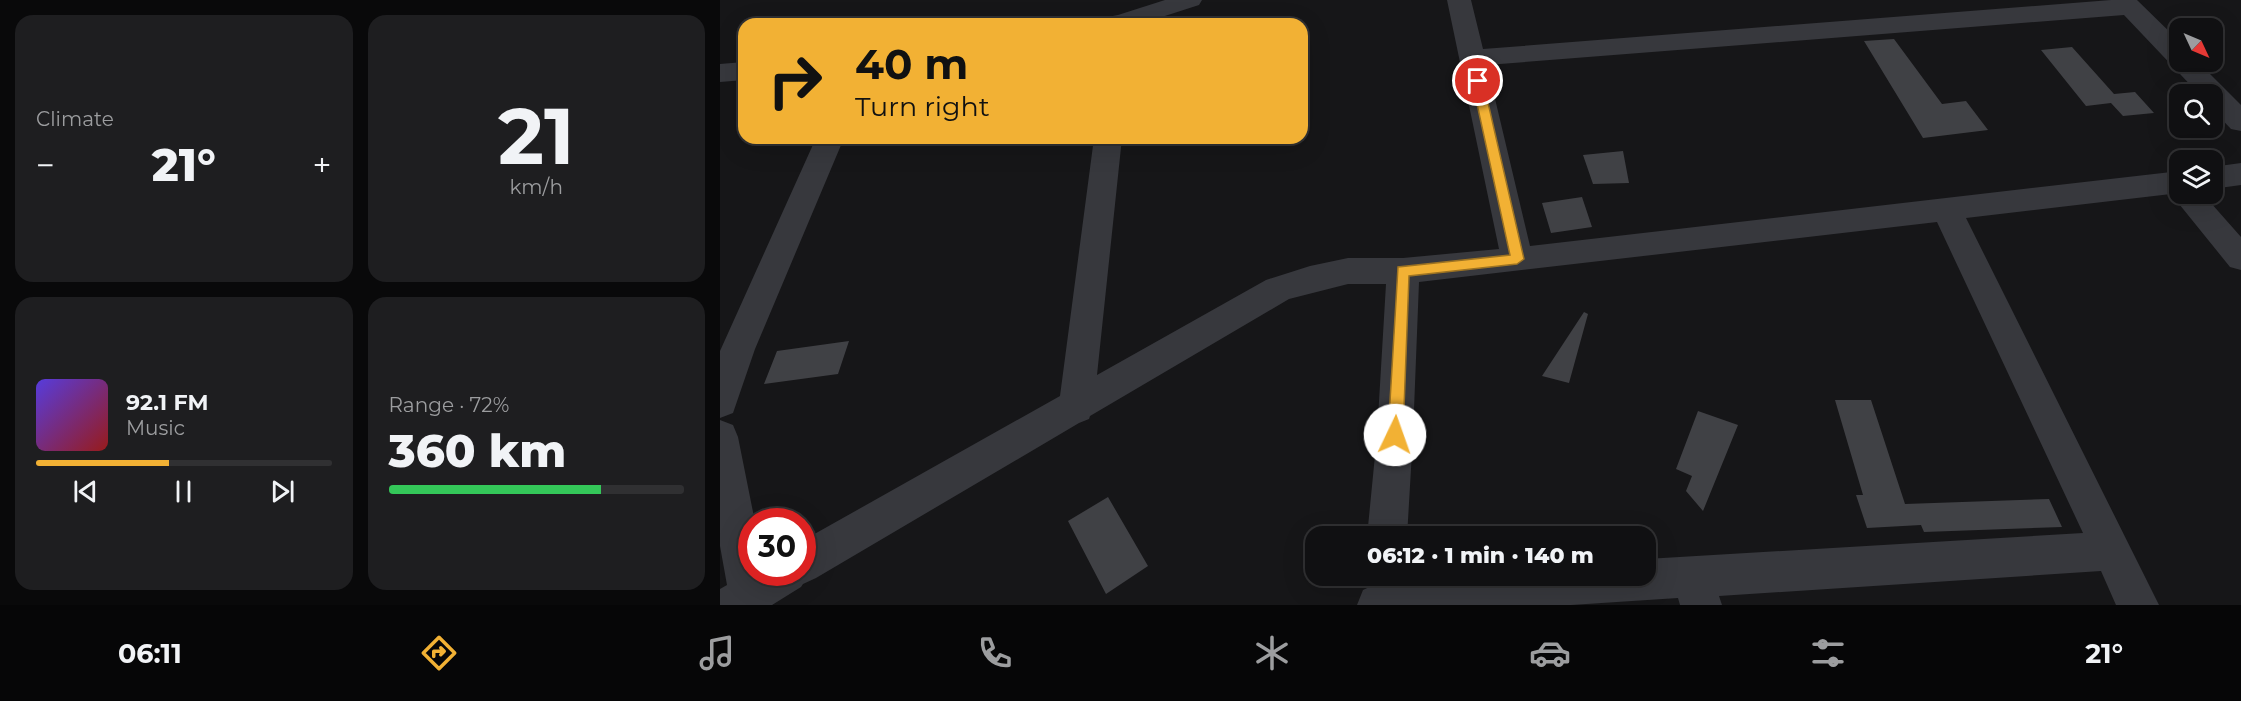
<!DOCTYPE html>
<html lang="en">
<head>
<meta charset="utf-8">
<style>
  :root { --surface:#101012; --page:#1e1e20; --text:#f1f3f6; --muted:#9c9d9f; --line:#303032; --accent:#f2b134 }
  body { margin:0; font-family:Montserrat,sans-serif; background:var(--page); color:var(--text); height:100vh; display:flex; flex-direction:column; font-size:22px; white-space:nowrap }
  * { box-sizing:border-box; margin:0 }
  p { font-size:20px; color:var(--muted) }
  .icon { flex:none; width:33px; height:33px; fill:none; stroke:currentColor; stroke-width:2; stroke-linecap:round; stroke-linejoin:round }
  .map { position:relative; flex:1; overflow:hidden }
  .side { display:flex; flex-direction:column; gap:15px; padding:15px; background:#09090a; width:720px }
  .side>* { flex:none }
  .hud { position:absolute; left:18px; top:18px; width:570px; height:126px; border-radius:18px; box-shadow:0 6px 24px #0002,0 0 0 2px var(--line); background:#f2b134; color:#111; overflow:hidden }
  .needle { width:39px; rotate:134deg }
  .controls { position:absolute; left:1449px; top:18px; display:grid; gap:12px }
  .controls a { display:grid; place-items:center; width:54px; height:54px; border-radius:12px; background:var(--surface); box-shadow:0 6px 24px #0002,0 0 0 2px var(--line); font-size:30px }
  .speed { position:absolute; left:18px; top:508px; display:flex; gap:12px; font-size:30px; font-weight:700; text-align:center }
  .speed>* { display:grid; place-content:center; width:78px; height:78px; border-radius:50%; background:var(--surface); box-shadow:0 6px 24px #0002,0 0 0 2px var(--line); line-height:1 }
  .speed .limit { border:9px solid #d22; background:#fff; color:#111 }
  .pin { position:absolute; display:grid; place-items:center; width:51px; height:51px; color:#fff; margin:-26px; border:3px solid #fff; border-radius:50%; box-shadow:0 2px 6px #0007 }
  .me { position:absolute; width:66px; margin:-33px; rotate:3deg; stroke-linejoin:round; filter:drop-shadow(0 0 4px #0008) }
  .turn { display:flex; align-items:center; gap:21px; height:126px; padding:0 18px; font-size:27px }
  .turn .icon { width:78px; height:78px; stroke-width:2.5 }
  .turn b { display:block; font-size:42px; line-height:51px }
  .big { font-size:45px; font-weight:800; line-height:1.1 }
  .side .card { flex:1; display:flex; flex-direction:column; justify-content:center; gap:9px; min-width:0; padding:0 21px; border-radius:18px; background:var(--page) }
  .side .dial { align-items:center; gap:0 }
  .dial b { font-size:78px; line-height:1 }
  .song { display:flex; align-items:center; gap:18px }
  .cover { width:72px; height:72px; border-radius:9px; background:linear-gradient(135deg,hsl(250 70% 55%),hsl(0 70% 35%)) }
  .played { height:6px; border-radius:3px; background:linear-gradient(90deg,var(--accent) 45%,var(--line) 45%) }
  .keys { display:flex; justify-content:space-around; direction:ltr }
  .heat { display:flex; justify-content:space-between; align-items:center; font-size:33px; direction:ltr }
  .charge { height:9px; border-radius:4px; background:linear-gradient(90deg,#34c759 72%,var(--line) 0) }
  .side .tiles { flex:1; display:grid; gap:15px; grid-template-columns:repeat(2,1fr) }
  .trip { position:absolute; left:585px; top:526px; width:351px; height:60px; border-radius:18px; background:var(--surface); box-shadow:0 6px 24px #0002,0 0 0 2px var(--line); font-weight:800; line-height:60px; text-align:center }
  .tabs { display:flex; height:96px; justify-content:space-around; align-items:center; background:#060607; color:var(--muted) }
  .tabs .icon { width:42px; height:42px }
  .tabs .active { color:var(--accent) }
  .tabs b { font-size:27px; color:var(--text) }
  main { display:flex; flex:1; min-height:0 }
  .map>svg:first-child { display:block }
</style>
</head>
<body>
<main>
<section class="side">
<div class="tiles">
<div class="card"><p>Climate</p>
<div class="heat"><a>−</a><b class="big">21°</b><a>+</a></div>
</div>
<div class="card dial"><b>21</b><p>km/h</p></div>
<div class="card">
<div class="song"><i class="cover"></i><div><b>92.1 FM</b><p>Music</p></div></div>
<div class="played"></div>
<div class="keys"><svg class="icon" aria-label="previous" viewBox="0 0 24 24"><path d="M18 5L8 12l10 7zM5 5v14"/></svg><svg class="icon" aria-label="pause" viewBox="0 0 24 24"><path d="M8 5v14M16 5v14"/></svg><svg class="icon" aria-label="next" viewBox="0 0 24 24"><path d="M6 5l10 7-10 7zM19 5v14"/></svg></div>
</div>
<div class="card"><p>Range · 72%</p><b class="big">360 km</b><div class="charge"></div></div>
</div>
</section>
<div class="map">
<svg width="1521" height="605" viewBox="0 0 1521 605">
  <rect width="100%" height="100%" fill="#161618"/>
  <!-- building -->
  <path fill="#404145" d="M1174,39L1222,104L1246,101L1268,130L1203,138L1144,41Z
    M1352,47L1394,94L1415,92L1434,113L1403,116L1391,103L1366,106L1321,50Z
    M903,151L909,183L873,184L863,155Z
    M862,197L872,227L831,233L822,203Z
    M864,312L868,314L849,383L822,376Z
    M129,341L118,374L44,384L57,351Z
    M1115,400H1151L1185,504L1329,499L1342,527L1204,532L1201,525L1147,528L1136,495H1143Z
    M978,411L1018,425L983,511L966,491L972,476L956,469Z
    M388,497L428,566L386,594L348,521Z"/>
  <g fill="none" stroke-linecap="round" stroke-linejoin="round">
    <!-- street -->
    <path fill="#37383d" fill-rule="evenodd" d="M445,0H482L479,5L420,24H373L377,19L398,15Z
      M727,0H751L763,49L1391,0H1417L1460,42V62H1478L1521,105V131L1511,129L1492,109V94H1479L1404,15L767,65L810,246L1460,171V194H1483L1521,237V270L1510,267L1451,194L1246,218L1439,605H1396L1381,571L999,596L1002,605H960L958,598L851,605H637L643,590L662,581L712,576H926V559L1363,533L1217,222L699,282L693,435L687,537H647L657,435L666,284H628L569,299L370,416L369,419L359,423L96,578L83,584L81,587L52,605H0V589L7,585L0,546V420L13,425L18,437L35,522H32V573H82V541L340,396L374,138H402L377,375L546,280L590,266L628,258H683L779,249Z
      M24,62V80L0,82V64Z
      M96,138H124L35,349L13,413L0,418V351Z
      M1521,163V185L1492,189V167Z"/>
  </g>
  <!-- route -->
  <path fill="#f2b134" stroke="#9d7322" stroke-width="1.5" d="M758,77L763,81L804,259L797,264L689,276L683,435L681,440L675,442L670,440L668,435L678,267L790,255L752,81Z"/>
</svg>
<div class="controls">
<a><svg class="needle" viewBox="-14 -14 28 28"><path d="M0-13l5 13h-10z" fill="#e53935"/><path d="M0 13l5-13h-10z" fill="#9c9d9f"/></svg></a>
<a><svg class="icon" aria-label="search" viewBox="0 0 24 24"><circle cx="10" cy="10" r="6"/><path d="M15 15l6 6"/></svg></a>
<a><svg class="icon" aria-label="layers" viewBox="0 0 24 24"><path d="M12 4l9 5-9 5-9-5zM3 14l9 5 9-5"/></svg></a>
</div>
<div class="speed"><div class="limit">30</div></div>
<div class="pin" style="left:758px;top:81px;background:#d93025"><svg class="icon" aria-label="arrive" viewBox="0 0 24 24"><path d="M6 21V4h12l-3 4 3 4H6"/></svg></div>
<svg class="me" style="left:675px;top:435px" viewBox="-20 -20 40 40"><circle r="19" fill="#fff"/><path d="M0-13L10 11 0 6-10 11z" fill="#f2b134"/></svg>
<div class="trip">06:12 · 1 min · 140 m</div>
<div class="hud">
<div class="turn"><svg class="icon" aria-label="right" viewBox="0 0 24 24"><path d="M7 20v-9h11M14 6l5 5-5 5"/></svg><div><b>40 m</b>Turn right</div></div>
</div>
</div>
</main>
<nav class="tabs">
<b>06:11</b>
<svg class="icon active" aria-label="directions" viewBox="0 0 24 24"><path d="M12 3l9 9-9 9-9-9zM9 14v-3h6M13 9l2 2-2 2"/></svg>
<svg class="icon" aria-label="music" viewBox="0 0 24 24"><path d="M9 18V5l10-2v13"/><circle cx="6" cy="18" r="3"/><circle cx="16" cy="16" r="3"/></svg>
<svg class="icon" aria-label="phone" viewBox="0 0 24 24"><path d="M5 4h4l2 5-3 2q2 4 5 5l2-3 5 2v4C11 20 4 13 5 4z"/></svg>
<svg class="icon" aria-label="climate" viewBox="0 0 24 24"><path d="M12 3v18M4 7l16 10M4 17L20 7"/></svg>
<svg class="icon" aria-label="car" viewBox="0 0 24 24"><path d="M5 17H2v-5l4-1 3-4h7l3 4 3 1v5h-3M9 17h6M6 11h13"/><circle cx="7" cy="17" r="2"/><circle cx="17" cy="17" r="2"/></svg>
<svg class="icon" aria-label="filters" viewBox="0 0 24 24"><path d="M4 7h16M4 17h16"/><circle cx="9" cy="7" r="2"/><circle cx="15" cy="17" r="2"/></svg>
<b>21°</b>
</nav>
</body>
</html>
